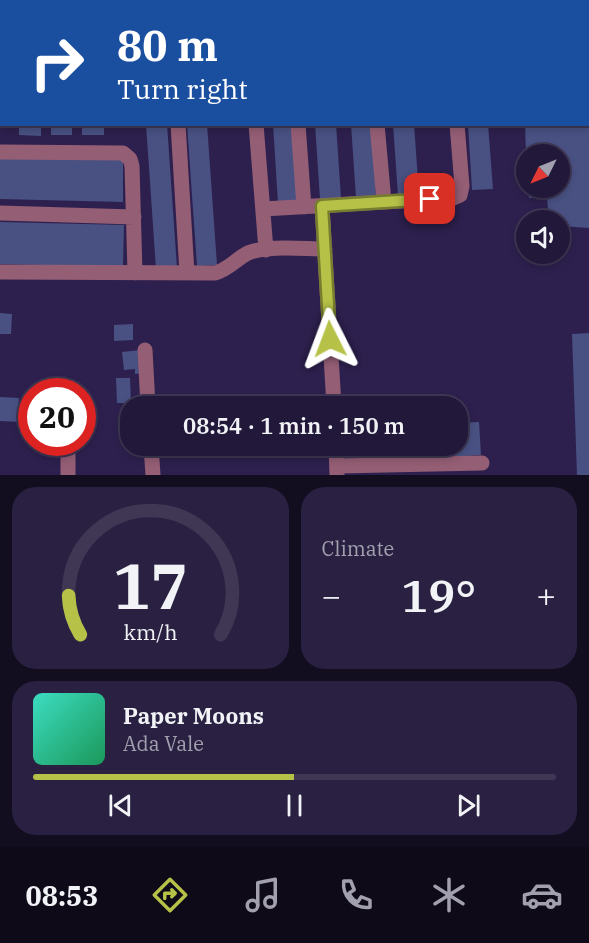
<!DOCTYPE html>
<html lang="en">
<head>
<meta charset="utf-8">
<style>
  :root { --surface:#22183a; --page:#2a2142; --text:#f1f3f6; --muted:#a2a0af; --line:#3f3754; --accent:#b6c148 }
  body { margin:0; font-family:"IBM Plex Serif",serif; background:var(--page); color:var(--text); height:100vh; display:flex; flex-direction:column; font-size:22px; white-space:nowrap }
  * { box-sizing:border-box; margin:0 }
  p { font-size:20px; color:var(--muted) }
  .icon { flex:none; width:33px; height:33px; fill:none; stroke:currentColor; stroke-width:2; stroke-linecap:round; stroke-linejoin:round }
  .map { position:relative; height:475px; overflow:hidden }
  .drawer { display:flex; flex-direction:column; gap:12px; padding:12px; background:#130d20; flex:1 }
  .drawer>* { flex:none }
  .top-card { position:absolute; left:0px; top:0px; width:590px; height:126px; box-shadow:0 3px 9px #0003,0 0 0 2px var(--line); background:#1a4fa0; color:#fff; overflow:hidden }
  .needle { width:39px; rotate:227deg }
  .controls { position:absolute; left:516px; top:144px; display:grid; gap:12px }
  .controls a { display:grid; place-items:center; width:54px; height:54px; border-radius:50%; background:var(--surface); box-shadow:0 3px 9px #0003,0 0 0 2px var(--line); font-size:30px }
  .speed { position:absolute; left:18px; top:378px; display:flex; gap:12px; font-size:30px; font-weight:700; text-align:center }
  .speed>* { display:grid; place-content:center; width:78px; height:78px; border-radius:50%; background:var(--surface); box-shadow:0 3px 9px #0003,0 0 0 2px var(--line); line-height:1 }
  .speed .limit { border:9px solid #d22; background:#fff; color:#111 }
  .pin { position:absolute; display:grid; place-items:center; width:51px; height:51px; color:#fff; margin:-26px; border-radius:12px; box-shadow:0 3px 9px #0006 }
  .me { position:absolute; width:66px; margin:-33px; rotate:357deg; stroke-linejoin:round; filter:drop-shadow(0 0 4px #0008) }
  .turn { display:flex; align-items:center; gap:21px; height:126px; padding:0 18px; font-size:27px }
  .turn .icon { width:78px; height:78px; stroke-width:2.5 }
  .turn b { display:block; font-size:42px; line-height:51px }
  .big { font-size:45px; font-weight:600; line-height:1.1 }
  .drawer .tile { flex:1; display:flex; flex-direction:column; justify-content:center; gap:9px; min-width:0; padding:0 21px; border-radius:24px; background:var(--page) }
  .drawer .dial { align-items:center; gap:0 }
  .dial svg { height:156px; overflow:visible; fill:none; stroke:var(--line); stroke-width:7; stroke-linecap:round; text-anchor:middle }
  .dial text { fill:var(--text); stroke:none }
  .song { display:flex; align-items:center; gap:18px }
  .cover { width:72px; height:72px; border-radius:9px; background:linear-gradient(135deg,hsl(170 70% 55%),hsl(150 70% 35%)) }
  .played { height:6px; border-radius:3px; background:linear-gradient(90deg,var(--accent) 50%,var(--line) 50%) }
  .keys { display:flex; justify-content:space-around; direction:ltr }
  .heat { display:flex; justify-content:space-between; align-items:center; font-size:33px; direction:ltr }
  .drawer .tiles { flex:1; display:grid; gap:12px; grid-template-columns:1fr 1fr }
  .tile:last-child { grid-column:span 2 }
  .trip { position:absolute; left:120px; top:396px; width:348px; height:60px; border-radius:24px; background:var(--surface); box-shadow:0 3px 9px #0003,0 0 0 2px var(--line); font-weight:600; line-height:60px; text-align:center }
  .tab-bar { display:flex; height:96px; justify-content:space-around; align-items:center; background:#0e0a17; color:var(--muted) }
  .tab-bar .icon { width:42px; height:42px }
  .tab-bar .selected { color:var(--accent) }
  .tab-bar b { font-size:27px; color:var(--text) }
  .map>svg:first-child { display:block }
</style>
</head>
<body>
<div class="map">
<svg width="589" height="475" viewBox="0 0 589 475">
  <rect width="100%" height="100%" fill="#2d204e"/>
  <!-- building -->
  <path fill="#485182" d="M19,124H41V136L19,135Z
    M51,124H72V135H51Z
    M82,124H104V135H82Z
    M146,124H167L177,268L156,269Z
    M187,124H207L217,265L197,266Z
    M273,124H293L299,201L278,203Z
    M315,124H336L341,198L320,199Z
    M351,124H371L376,197L356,198Z
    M393,124H414L419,194L398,195Z
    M468,124H488L493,189L472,190Z
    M525,124H589V228L560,226V220H549L547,198H529L528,188H560V154H526Z
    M0,157L123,160V202L0,199Z
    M0,222L124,225L123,267L0,264Z
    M0,313L12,314L11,334H0Z
    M133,324V340L114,341V325Z
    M589,333V475H577L572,334Z
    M141,350L143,373L135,374V369L124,370L122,352Z
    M116,378H130L131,403H117Z
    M0,397L19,398L18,408H22L21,422L0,421Z
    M479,422L481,455L379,461L378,446H458V423Z"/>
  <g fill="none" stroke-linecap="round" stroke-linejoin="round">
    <!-- minor -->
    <path stroke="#945e74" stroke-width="15" d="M170,0V2
      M246,0V2
      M452,2L453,0
      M588,13H589
      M0,71H2
      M178,124L187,273
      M256,124L266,250
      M298,124L304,207
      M377,124L384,202
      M0,152L123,153L130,159L132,166L135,273
      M322,206L334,406
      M263,209L453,198L460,195L462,186L457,124
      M0,213L134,217
      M0,272L215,273C228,270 236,259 248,253C267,245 304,249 325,249
      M145,350L148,406
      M151,446L153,475
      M336,446L337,475
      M68,448V475
      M337,466L482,463"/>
  </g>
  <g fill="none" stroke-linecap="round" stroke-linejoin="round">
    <defs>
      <path id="route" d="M330,339L322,206L430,199"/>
    </defs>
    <!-- route casing -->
    <use href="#route" stroke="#767d2f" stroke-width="15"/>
    <!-- route -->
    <use href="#route" stroke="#b6c148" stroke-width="10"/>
  </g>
</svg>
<div class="controls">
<a><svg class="needle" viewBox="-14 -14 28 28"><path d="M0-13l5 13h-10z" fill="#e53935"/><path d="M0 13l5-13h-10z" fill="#a2a0af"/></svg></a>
<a><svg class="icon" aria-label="sound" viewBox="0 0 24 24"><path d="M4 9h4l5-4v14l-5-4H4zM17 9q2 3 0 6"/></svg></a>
</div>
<div class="speed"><div class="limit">20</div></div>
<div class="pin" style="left:430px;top:199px;background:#d93025"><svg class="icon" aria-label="arrive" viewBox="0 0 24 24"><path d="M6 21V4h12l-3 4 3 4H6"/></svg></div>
<svg class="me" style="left:330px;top:339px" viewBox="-20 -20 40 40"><path d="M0-17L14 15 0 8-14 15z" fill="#b6c148" stroke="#fff" stroke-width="4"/></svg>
<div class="trip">08:54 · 1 min · 150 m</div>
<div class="top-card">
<div class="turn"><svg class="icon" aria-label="right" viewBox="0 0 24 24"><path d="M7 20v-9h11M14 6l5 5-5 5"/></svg><div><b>80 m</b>Turn right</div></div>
</div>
</div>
<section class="drawer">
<div class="tiles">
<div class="tile dial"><svg viewBox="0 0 100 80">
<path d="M14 69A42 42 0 1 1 86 69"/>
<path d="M14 69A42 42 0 0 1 8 49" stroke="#b6c148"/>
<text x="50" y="56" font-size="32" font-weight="700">17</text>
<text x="50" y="72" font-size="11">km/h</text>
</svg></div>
<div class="tile"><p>Climate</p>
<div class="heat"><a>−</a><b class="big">19°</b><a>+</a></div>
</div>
<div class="tile">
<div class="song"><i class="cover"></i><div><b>Paper Moons</b><p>Ada Vale</p></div></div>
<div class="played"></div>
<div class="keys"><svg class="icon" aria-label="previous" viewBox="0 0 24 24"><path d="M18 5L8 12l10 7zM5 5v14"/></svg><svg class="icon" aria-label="pause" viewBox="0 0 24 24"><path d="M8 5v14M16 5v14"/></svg><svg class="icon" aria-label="next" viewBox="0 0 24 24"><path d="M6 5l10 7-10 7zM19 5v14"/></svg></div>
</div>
</div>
</section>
<nav class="tab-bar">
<b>08:53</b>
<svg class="icon selected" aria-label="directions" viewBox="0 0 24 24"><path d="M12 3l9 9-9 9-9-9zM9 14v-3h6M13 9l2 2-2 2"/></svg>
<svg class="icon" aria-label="music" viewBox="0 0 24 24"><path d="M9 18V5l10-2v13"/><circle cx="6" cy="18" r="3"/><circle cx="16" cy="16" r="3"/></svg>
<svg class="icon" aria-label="phone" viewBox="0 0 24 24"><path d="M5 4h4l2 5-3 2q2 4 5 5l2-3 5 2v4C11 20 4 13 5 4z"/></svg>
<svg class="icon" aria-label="climate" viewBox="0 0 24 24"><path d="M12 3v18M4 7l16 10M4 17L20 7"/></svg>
<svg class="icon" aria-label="car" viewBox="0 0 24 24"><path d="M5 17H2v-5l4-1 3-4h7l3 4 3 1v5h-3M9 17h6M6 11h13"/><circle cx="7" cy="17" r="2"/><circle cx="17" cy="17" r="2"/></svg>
</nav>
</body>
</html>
